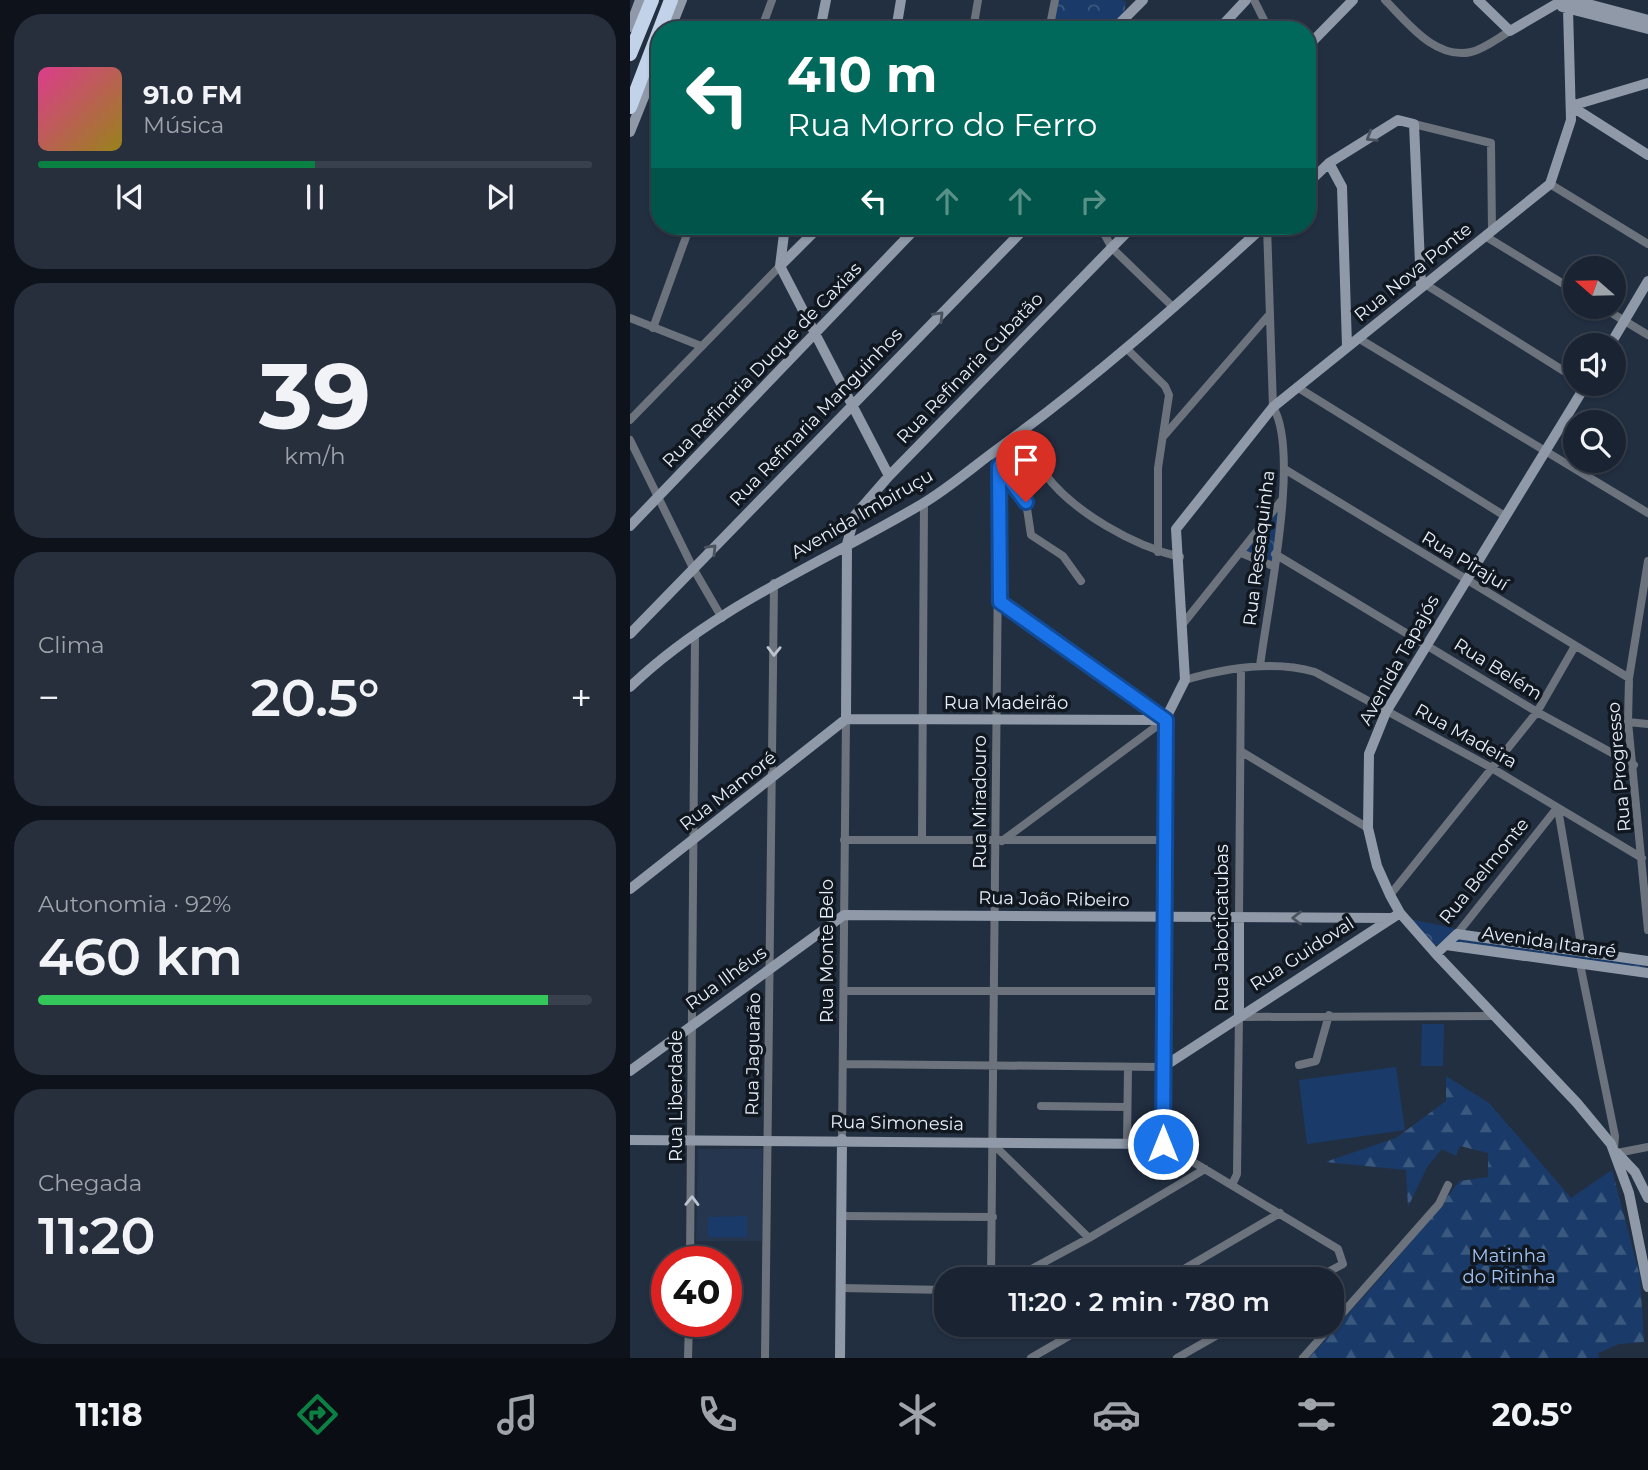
<!DOCTYPE html>
<html lang="pt">
<head>
<meta charset="utf-8">
<style>
  :root { --surface:#1a2331; --page:#272f3d; --text:#f1f3f6; --muted:#9fa4ab; --line:#38404d; --accent:#0b8043 }
  body { margin:0; font-family:Montserrat,sans-serif; background:var(--page); color:var(--text); height:100vh; display:flex; flex-direction:column; font-size:26px; white-space:nowrap }
  * { box-sizing:border-box; margin:0 }
  p { font-size:23px; color:var(--muted) }
  .icon { flex:none; width:38px; height:38px; fill:none; stroke:currentColor; stroke-width:2; stroke-linecap:round; stroke-linejoin:round }
  .map { position:relative; flex:1; overflow:hidden }
  .sheet { display:flex; flex-direction:column; gap:14px; padding:14px; background:#0e131b; width:630px }
  .sheet>* { flex:none }
  .top-card { position:absolute; left:21px; top:21px; width:665px; height:214px; border-radius:28px; box-shadow:0 2px 5px #0004,0 0 0 2px var(--line); background:#00695c; color:#fff; overflow:hidden }
  .needle { width:46px; rotate:290deg }
  .buttons { position:absolute; left:933px; top:256px; display:grid; gap:14px }
  .buttons a { display:grid; place-items:center; width:63px; height:63px; border-radius:50%; background:var(--surface); box-shadow:0 2px 5px #0004,0 0 0 2px var(--line); font-size:35px }
  .speed { position:absolute; left:21px; top:1246px; display:flex; gap:14px; font-size:35px; font-weight:700; text-align:center }
  .speed>* { display:grid; place-content:center; width:91px; height:91px; border-radius:50%; background:var(--surface); box-shadow:0 2px 5px #0004,0 0 0 2px var(--line); line-height:1 }
  .speed .limit { border:10px solid #d22; background:#fff; color:#111 }
  .pin { position:absolute; display:grid; place-items:center; width:60px; height:60px; color:#fff; margin:-72px -30px; border-radius:50% 50% 50% 0; rotate:-45deg; box-shadow:0 0 7px #0007 }
  .pin .icon { rotate:45deg }
  .me { position:absolute; width:77px; margin:-38px; rotate:0deg; stroke-linejoin:round; filter:drop-shadow(0 0 5px #0008) }
  .turn { display:flex; align-items:center; gap:24px; height:147px; padding:0 21px; font-size:32px }
  .turn .icon { width:91px; height:91px; stroke-width:2.5 }
  .turn b { display:block; font-size:49px; line-height:60px }
  .lanes { display:flex; align-items:center; height:66px; padding:0 21px; background:#0003; justify-content:center; gap:35px; direction:ltr }
  .lanes .off { opacity:.35 }
  .big { font-size:52px; font-weight:600; line-height:1.1 }
  .sheet .card { flex:1; display:flex; flex-direction:column; justify-content:center; gap:10px; min-width:0; padding:0 24px; border-radius:28px; background:var(--page) }
  .sheet .dial { align-items:center; gap:0 }
  .dial b { font-size:91px; line-height:1 }
  .song { display:flex; align-items:center; gap:21px }
  .cover { width:84px; height:84px; border-radius:10px; background:linear-gradient(135deg,hsl(330 70% 55%),hsl(50 70% 35%)) }
  .played { height:7px; border-radius:4px; background:linear-gradient(90deg,var(--accent) 50%,var(--line) 50%) }
  .keys { display:flex; justify-content:space-around; direction:ltr }
  .heat { display:flex; justify-content:space-between; align-items:center; font-size:38px; direction:ltr }
  .charge { height:10px; border-radius:5px; background:linear-gradient(90deg,#34c759 92%,var(--line) 0) }
  .trip { position:absolute; left:304px; top:1267px; width:410px; height:70px; border-radius:28px; background:var(--surface); box-shadow:0 2px 5px #0004,0 0 0 2px var(--line); font-weight:600; line-height:70px; text-align:center }
  .dock { display:flex; height:112px; justify-content:space-around; align-items:center; background:#0a0e14; color:var(--muted) }
  .dock .icon { width:49px; height:49px }
  .dock .selected { color:var(--accent) }
  .dock b { font-size:32px; color:var(--text) }
  main { display:flex; flex:1; min-height:0 }
  .map>svg:first-child { display:block }
</style>
</head>
<body>
<main>
<section class="sheet">
<div class="card">
<div class="song"><i class="cover"></i><div><b>91.0 FM</b><p>Música</p></div></div>
<div class="played"></div>
<div class="keys"><svg class="icon" aria-label="previous" viewBox="0 0 24 24"><path d="M18 5L8 12l10 7zM5 5v14"/></svg><svg class="icon" aria-label="pause" viewBox="0 0 24 24"><path d="M8 5v14M16 5v14"/></svg><svg class="icon" aria-label="next" viewBox="0 0 24 24"><path d="M6 5l10 7-10 7zM19 5v14"/></svg></div>
</div>
<div class="card dial"><b>39</b><p>km/h</p></div>
<div class="card"><p>Clima</p>
<div class="heat"><a>−</a><b class="big">20.5°</b><a>+</a></div>
</div>
<div class="card"><p>Autonomia · 92%</p><b class="big">460 km</b><div class="charge"></div></div>
<div class="card"><p>Chegada</p><b class="big">11:20</b></div>
</section>
<div class="map">
<svg width="1018" height="1358" viewBox="0 0 1018 1358">
  <defs>
    <pattern id="forest-firs" width="22" height="20" patternUnits="userSpaceOnUse" patternTransform="scale(1.75)"><rect width="22" height="20" fill="#1a3b69"/><path d="M5 1l3.5 6h-7zM16 11l3.5 6h-7z" fill="#3b587f"/></pattern>
    <pattern id="park-crowns" width="20" height="18" patternUnits="userSpaceOnUse" patternTransform="scale(1.75)"><rect width="20" height="18" fill="#1a3b69"/><path d="M2 6a3 3 0 1 1 6 0M12 15a3 3 0 1 1 6 0" fill="none" stroke="#3b587f"/></pattern>
  </defs>
  <rect width="100%" height="100%" fill="#222f41"/>
  <!-- built -->
  <path fill="#25364e" d="M68,1149H133L132,1241H66Z"/>
  <!-- forest -->
  <path fill="url(#forest-firs)" d="M816,1076L859,1103L941,1198L982,1170L1010,1276L1014,1342L989,1344L968,1353L969,1358H679L759,1268L830,1181L858,1177V1153L830,1146L826,1156L812,1149L797,1167L778,1207L776,1170L695,1162L766,1138L816,1101Z"/>
  <!-- park -->
  <path fill="url(#park-crowns)" d="M426,0H490L496,1L494,15L480,30H421Z
    M651,503L642,565L613,553Z
    M779,919L823,928L832,937L1014,964V970L830,942L805,945Z"/>
  <!-- garden -->
  <path fill="#1a3b69" d="M792,1024H814L813,1066H791Z
    M766,1067L775,1130L677,1144L669,1080Z
    M117,1216V1237H78V1217Z"/>
  <g fill="none" stroke-linecap="round" stroke-linejoin="round">
    <!-- street -->
    <path stroke="#6c737c" stroke-width="8" d="M624,0L639,30
      M755,0C777,22 805,60 841,52C854,49 868,38 880,31
      M131,30L142,0
      M343,30L348,0
      M419,30L425,0
      M784,124L861,143L862,231
      M920,184L1018,244
      M470,226L482,248L544,308
      M855,236L945,291
      M795,284L945,378
      M970,306L1018,335
      M0,318L71,346
      M23,328L60,226
      M728,338L1018,513
      M498,350L535,386L539,395L528,468V552
      M667,387L875,516
      M0,420L150,266
      M393,430C400,445 405,461 415,474C443,512 504,546 550,557
      M533,437L638,316
      M0,440L63,568L92,618
      M369,466L396,502L401,535L433,556L451,581
      M656,470L999,678
      M611,553L643,566
      M645,554L907,712L1004,765
      M1018,561L999,678L998,722L1018,930
      M370,602L535,720
      M552,625L651,501
      M630,666C637,608 671,453 643,407L637,226
      M555,680C596,668 644,660 685,672L860,767L1012,858
      M998,722L1018,724
      M612,752L738,828
      M928,809L952,950
      M214,840H534
      M292,840L294,502
      M372,841L535,720
      M760,895L907,712L945,646
      M609,918L611,670
      M827,934L927,808
      M950,964L985,1136L984,1149
      M215,991H533
      M610,1017L865,1016
      M214,1064L533,1067L535,720
      M669,1065L686,1061L699,1015
      M411,1106L497,1107
      M212,1139L216,719
      M497,1143L498,1067
      M533,1144L708,1249L713,1264L685,1279
      M364,1145L459,1238
      M987,1153L1018,1147
      M602,1185L607,1174L609,1015
      M211,1216L363,1217
      M60,1262L65,636
      M361,1279L369,466L364,452
      M383,1279L459,1238L575,1169
      M537,1279L650,1213
      M211,1288L317,1290
      M58,1358L59,1321
      M135,1358L144,583
      M401,1358L458,1325
      M547,1358L605,1325
      M673,1358L809,1204L818,1185"/>
    <!-- secondary -->
    <path stroke="#8f99a8" stroke-width="10" d="M848,0L880,31L933,0
      M943,0L1018,20
      M932,7L1018,29
      M0,27L10,0
      M40,30L52,0
      M190,30L196,0
      M266,30L271,0
      M483,30L513,0
      M588,30L616,0
      M677,47L723,0
      M941,106L1018,155
      M941,106L1018,83
      M0,132L30,57
      M699,163L712,187L717,346
      M677,184L699,163L768,120L784,124L791,287
      M150,266L259,476
      M150,266L190,226
      M150,266L155,226
      M980,345L1018,281
      M957,383L756,712L739,754L738,828L747,866L760,895L770,913L806,954L947,1103L981,1144L999,1193L1018,1287
      M0,526L288,226
      M0,634L397,226
      M0,687C83,607 194,562 292,504C319,488 344,466 369,448C463,380 549,304 634,226
      M216,719L535,720L555,680L546,529L643,407L920,184L941,120L938,9L935,0
      M216,719L217,544L225,515L259,476L503,226
      M0,889L216,719
      M816,945L1018,973
      M806,954L827,934L1018,961
      M609,1015V918
      M0,1071L214,915L760,918
      M0,1140L533,1144V1067L770,913
      M987,1153L1005,1172L1018,1198
      M210,1358L212,1139"/>
    <!-- highway -->
    <path stroke="#c1d2e9" stroke-width="14" d="M0,54L22,0
      M0,107L41,0"/>
  </g>
  <!-- one-way arrows -->
  <defs><path id="oneway-chevron" d="M-2-3.5L2.5 0L-2 3.5" fill="none" stroke-width="1.6" stroke-linecap="round" stroke-linejoin="round" transform="scale(1.75)"/></defs>
  <g stroke="#4a525d">
    <use href="#oneway-chevron" transform="translate(741 137) rotate(148)"/>
    <use href="#oneway-chevron" transform="translate(309 316) rotate(-46)"/>
    <use href="#oneway-chevron" transform="translate(82 549) rotate(-46)"/>
    <use href="#oneway-chevron" transform="translate(667 918) rotate(-180)"/>
  </g>
  <g stroke="#bbc3ce">
    <use href="#oneway-chevron" transform="translate(144 651) rotate(91)"/>
    <use href="#oneway-chevron" transform="translate(62 1201) rotate(-89)"/>
  </g>
  <g fill="none" stroke-linecap="round" stroke-linejoin="round">
    <defs>
      <path id="route" d="M396,502L369,466L370,602L536,720L533,1144"/>
    </defs>
    <!-- route casing -->
    <use href="#route" stroke="#114b97" stroke-width="18"/>
    <!-- route -->
    <use href="#route" stroke="#1a73e8" stroke-width="12"/>
  </g>
  <g text-anchor="middle" dominant-baseline="central" stroke-width="7" stroke-linejoin="round" paint-order="stroke">
    <!-- street labels -->
    <g font-size="18" fill="#e6eefa" stroke="#11171f">
      <text transform="translate(783 272) rotate(-39)">Rua Nova Ponte</text>
      <text transform="translate(132 365) rotate(-46)">Rua Refinaria Duque de Caxias</text>
      <text transform="translate(340 368) rotate(-46)">Rua Refinaria Cubatão</text>
      <text transform="translate(186 417) rotate(-46)">Rua Refinaria Manguinhos</text>
      <text transform="translate(232 514) rotate(-30)">Avenida Imbiruçu</text>
      <text transform="translate(629 548) rotate(-83)">Rua Ressaquinha</text>
      <text transform="translate(835 561) rotate(31)">Rua Pirajuí</text>
      <text transform="translate(769 660) rotate(-61)">Avenida Tapajós</text>
      <text transform="translate(868 669) rotate(32)">Rua Belém</text>
      <text x="376" y="703">Rua Madeirão</text>
      <text transform="translate(836 736) rotate(29)">Rua Madeira</text>
      <text transform="translate(989 767) rotate(-95)">Rua Progresso</text>
      <text transform="translate(98 791) rotate(-38)">Rua Mamoré</text>
      <text transform="translate(350 802) rotate(-90)">Rua Miradouro</text>
      <text transform="translate(854 871) rotate(-51)">Rua Belmonte</text>
      <text transform="translate(424 899) rotate(1)">Rua João Ribeiro</text>
      <text transform="translate(592 928) rotate(-90)">Rua Jaboticatubas</text>
      <text transform="translate(919 942) rotate(8)">Avenida Itararé</text>
      <text transform="translate(197 951) rotate(-90)">Rua Monte Belo</text>
      <text transform="translate(672 954) rotate(-33)">Rua Guidoval</text>
      <text transform="translate(96 978) rotate(-36)">Rua Ilhéus</text>
      <text transform="translate(123 1054) rotate(-89)">Rua Jaguarão</text>
      <text transform="translate(46 1096) rotate(-90)">Rua Liberdade</text>
      <text transform="translate(267 1123) rotate(1)">Rua Simonesia</text>
    </g>
    <!-- park labels -->
    <g font-size="18" fill="#a2c5f6" stroke="#11171f">
      <text x="879" y="1256">Matinha<tspan x="879" dy="21">do Ritinha</tspan></text>
    </g>
  </g>
</svg>
<div class="buttons">
<a><svg class="needle" viewBox="-14 -14 28 28"><path d="M0-13l5 13h-10z" fill="#e53935"/><path d="M0 13l5-13h-10z" fill="#9fa4ab"/></svg></a>
<a><svg class="icon" aria-label="sound" viewBox="0 0 24 24"><path d="M4 9h4l5-4v14l-5-4H4zM17 9q2 3 0 6"/></svg></a>
<a><svg class="icon" aria-label="search" viewBox="0 0 24 24"><circle cx="10" cy="10" r="6"/><path d="M15 15l6 6"/></svg></a>
</div>
<div class="speed"><div class="limit">40</div></div>
<div class="pin" style="left:396px;top:502px;background:#d93025"><svg class="icon" aria-label="arrive" viewBox="0 0 24 24"><path d="M6 21V4h12l-3 4 3 4H6"/></svg></div>
<svg class="me" style="left:533px;top:1144px" viewBox="-20 -20 40 40"><circle r="17" fill="#1a73e8" stroke="#fff" stroke-width="3"/><path d="M0-11L8 9 0 5-8 9z" fill="#fff"/></svg>
<div class="trip">11:20 · 2 min · 780 m</div>
<div class="top-card">
<div class="turn"><svg class="icon" aria-label="left" viewBox="0 0 24 24"><path d="M17 20v-9H6M10 6l-5 5 5 5"/></svg><div><b>410 m</b>Rua Morro do Ferro</div></div>
<div class="lanes"><svg class="icon" aria-label="left" viewBox="0 0 24 24"><path d="M17 20v-9H6M10 6l-5 5 5 5"/></svg><svg class="icon off" aria-label="ahead" viewBox="0 0 24 24"><path d="M12 20V5M6 11l6-6 6 6"/></svg><svg class="icon off" aria-label="ahead" viewBox="0 0 24 24"><path d="M12 20V5M6 11l6-6 6 6"/></svg><svg class="icon off" aria-label="right" viewBox="0 0 24 24"><path d="M7 20v-9h11M14 6l5 5-5 5"/></svg></div>
</div>
</div>
</main>
<nav class="dock">
<b>11:18</b>
<svg class="icon selected" aria-label="directions" viewBox="0 0 24 24"><path d="M12 3l9 9-9 9-9-9zM9 14v-3h6M13 9l2 2-2 2"/></svg>
<svg class="icon" aria-label="music" viewBox="0 0 24 24"><path d="M9 18V5l10-2v13"/><circle cx="6" cy="18" r="3"/><circle cx="16" cy="16" r="3"/></svg>
<svg class="icon" aria-label="phone" viewBox="0 0 24 24"><path d="M5 4h4l2 5-3 2q2 4 5 5l2-3 5 2v4C11 20 4 13 5 4z"/></svg>
<svg class="icon" aria-label="climate" viewBox="0 0 24 24"><path d="M12 3v18M4 7l16 10M4 17L20 7"/></svg>
<svg class="icon" aria-label="car" viewBox="0 0 24 24"><path d="M5 17H2v-5l4-1 3-4h7l3 4 3 1v5h-3M9 17h6M6 11h13"/><circle cx="7" cy="17" r="2"/><circle cx="17" cy="17" r="2"/></svg>
<svg class="icon" aria-label="filters" viewBox="0 0 24 24"><path d="M4 7h16M4 17h16"/><circle cx="9" cy="7" r="2"/><circle cx="15" cy="17" r="2"/></svg>
<b>20.5°</b>
</nav>
</body>
</html>
